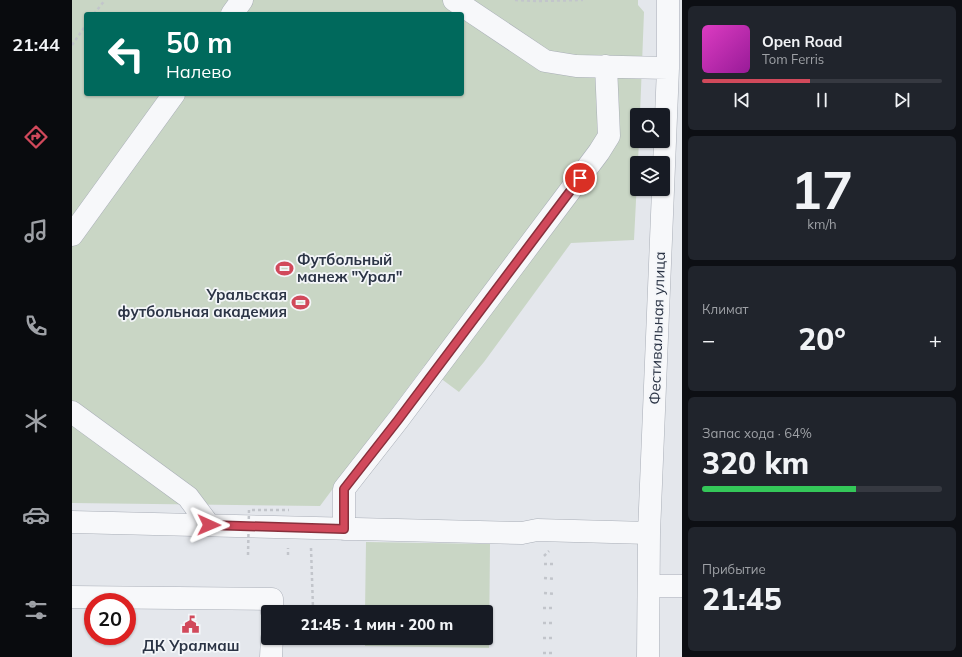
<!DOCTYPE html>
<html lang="ru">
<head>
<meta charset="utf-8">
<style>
  :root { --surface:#171b24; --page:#20242c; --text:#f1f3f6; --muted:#9ea1a6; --line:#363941; --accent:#d1495b }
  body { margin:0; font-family:Mulish,sans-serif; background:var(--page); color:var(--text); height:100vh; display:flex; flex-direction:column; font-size:15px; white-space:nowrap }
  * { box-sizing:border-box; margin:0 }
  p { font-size:13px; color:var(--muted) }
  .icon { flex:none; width:22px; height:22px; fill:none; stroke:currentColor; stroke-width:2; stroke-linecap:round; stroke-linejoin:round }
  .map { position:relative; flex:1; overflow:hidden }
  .details { display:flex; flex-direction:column; gap:6px; padding:6px; background:#0d0f14; width:280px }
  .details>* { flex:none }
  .hud { position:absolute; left:12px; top:12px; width:380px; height:84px; border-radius:4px; box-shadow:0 1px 3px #0004; background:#00695c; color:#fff; overflow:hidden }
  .fabs { position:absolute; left:558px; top:108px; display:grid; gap:8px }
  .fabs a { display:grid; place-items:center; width:40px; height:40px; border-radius:4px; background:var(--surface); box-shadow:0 1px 3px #0004; font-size:20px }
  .speed { position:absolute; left:12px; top:593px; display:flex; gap:8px; font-size:20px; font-weight:700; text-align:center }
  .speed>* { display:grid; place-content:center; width:52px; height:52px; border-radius:50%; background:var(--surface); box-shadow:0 1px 3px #0004; line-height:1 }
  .speed .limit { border:6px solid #d22; background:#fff; color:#111 }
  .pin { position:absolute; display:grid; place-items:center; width:34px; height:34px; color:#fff; margin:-17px; border:2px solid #fff; border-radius:50%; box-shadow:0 1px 4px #0007 }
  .me { position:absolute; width:44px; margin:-22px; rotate:91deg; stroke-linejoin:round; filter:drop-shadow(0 0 3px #0008) }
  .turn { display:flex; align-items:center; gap:14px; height:84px; padding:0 16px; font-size:18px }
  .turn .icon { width:52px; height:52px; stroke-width:2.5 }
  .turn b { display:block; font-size:28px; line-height:34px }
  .big { font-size:30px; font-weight:800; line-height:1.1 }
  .details .tile { flex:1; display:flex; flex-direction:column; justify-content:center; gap:6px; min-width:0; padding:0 14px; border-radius:6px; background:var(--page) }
  .details .dial { align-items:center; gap:0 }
  .dial b { font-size:52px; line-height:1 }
  .song { display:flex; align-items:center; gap:12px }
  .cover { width:48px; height:48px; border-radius:6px; background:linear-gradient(135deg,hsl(310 70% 55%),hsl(300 70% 35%)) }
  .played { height:4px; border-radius:2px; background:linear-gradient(90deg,var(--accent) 45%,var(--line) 45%) }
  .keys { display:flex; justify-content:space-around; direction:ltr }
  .heat { display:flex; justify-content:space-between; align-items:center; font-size:22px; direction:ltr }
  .charge { height:6px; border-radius:3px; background:linear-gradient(90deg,#34c759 64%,var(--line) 0) }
  .trip { position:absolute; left:189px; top:605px; width:232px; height:40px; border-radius:4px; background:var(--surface); box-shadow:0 1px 3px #0004; font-weight:800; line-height:40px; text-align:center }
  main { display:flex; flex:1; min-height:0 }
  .dock { display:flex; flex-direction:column; width:72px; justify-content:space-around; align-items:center; background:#090b0e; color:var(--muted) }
  .dock .icon { width:28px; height:28px }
  .dock .active { color:var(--accent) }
  .dock b { font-size:18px; color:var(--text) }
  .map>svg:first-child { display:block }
</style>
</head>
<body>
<main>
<nav class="dock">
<b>21:44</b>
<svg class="icon active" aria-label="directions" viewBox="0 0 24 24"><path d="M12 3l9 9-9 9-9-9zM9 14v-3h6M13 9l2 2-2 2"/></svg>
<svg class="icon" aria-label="music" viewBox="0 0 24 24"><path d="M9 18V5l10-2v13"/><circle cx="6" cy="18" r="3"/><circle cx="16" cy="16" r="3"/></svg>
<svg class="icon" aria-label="phone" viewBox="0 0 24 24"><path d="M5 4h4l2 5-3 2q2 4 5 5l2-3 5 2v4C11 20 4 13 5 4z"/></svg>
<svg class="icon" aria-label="climate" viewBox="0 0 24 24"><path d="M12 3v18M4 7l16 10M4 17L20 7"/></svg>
<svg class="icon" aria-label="car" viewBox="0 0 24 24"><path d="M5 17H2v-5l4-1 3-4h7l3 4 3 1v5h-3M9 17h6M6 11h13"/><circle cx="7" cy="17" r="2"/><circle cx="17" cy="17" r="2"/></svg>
<svg class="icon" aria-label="filters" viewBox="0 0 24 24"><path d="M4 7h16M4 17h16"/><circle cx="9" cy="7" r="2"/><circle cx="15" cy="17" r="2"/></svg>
</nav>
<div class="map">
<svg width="610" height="657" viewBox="0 0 610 657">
  <rect width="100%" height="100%" fill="#e4e7ec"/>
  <!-- green -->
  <path fill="#c9d6c5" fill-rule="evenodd" d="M0,0H566V5L572,12L568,115H565V141H567L562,240L499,243L412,362L387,392L352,366L248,506L0,503ZM14,14H390V94H14Z
    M294,542L418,544L417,648L293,646V638H414V612H293Z"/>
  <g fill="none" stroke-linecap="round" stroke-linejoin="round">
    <defs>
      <path id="minor" d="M382,0L473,61L504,66L596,68
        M160,14L170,0
        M0,235L102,94
        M0,412L116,497L137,525
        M0,522L450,533L465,530L577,533
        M272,529V489L326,420L527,152L537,136L534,66
        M577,586H610
        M0,597L200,599V612
        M199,657L200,638
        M576,657L577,533L596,68V0"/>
    </defs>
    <!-- minor casing -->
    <use href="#minor" stroke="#a9aeb7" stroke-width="23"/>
    <!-- path -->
    <path stroke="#c2c5cb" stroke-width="2.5" stroke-dasharray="3 3" stroke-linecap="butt" d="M443,0L466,1L511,0
      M22,14L33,0
      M0,45L14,25
      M239,548L241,608
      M216,555V548
      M472,556L477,551
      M472,564H483
      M472,578L483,579
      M472,593L483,594
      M471,608H483
      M471,623H483
      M471,638H482
      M471,653H482"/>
    <!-- minor -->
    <use href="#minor" stroke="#f7f8fa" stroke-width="22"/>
    <!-- path-bridge -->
    <path stroke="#c2c5cb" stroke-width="2.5" stroke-dasharray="3 3" stroke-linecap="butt" d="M176,555L177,510H217"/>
  </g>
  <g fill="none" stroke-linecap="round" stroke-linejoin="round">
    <defs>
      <path id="route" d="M137,525L272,529V489L326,420L508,178"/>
    </defs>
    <!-- route casing -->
    <use href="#route" stroke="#882f3b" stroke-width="10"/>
    <!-- route -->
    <use href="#route" stroke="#d1495b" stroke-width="7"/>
  </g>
  <!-- icons -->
  <defs>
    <symbol id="stadium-bare" viewBox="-9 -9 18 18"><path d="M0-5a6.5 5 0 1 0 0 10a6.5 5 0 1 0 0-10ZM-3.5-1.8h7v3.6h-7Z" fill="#d1495b" stroke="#f4f6f9" stroke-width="2.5" paint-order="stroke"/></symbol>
    <symbol id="civic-bare" viewBox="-9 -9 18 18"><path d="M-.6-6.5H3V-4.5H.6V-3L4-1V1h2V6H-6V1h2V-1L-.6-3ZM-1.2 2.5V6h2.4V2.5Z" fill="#d1495b" stroke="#f4f6f9" stroke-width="2.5" paint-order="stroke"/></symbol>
  </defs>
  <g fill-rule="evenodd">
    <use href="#stadium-bare" x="200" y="256" width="25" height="25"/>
    <use href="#stadium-bare" x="216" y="290" width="25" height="25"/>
    <use href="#civic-bare" x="106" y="612" width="25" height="25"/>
  </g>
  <g text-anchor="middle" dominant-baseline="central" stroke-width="3.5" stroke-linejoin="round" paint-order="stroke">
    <!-- poi labels -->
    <g font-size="15" font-weight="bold" fill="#2b3445" stroke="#f4f6f9" text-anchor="start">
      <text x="225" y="259">Футбольный<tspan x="225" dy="17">манеж "Урал"</tspan></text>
      <text x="215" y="294" text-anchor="end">Уральская<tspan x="215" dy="17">футбольная академия</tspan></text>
      <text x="119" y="645" text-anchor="middle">ДК Уралмаш</text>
    </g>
    <!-- street labels -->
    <g font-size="15" fill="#2b3445" stroke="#f4f6f9">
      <text transform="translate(585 328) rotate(-88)">Фестивальная улица</text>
    </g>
  </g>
</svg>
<div class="fabs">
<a><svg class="icon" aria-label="search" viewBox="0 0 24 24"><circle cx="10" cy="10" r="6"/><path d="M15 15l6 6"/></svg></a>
<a><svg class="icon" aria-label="layers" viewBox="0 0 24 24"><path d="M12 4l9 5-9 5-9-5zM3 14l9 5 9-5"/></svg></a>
</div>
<div class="speed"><div class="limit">20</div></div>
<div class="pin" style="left:508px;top:178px;background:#d93025"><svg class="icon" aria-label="arrive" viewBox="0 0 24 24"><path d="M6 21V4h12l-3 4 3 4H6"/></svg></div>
<svg class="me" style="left:137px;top:525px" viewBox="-20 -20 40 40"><path d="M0-17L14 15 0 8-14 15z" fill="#d1495b" stroke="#fff" stroke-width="4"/></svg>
<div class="trip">21:45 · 1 мин · 200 m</div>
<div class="hud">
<div class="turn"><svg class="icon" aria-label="left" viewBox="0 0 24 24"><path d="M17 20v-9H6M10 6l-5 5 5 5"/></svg><div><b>50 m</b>Налево</div></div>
</div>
</div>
<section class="details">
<div class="tile">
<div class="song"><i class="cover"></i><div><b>Open Road</b><p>Tom Ferris</p></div></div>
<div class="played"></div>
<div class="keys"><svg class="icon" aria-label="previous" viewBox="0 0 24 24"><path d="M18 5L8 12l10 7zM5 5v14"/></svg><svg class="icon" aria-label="pause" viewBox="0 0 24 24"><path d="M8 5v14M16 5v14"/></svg><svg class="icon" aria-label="next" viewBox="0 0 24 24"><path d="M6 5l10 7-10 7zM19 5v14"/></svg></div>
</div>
<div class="tile dial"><b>17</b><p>km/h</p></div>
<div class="tile"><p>Климат</p>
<div class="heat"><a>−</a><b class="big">20°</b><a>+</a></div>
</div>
<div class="tile"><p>Запас хода · 64%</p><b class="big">320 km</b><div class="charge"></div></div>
<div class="tile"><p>Прибытие</p><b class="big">21:45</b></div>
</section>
</main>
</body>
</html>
